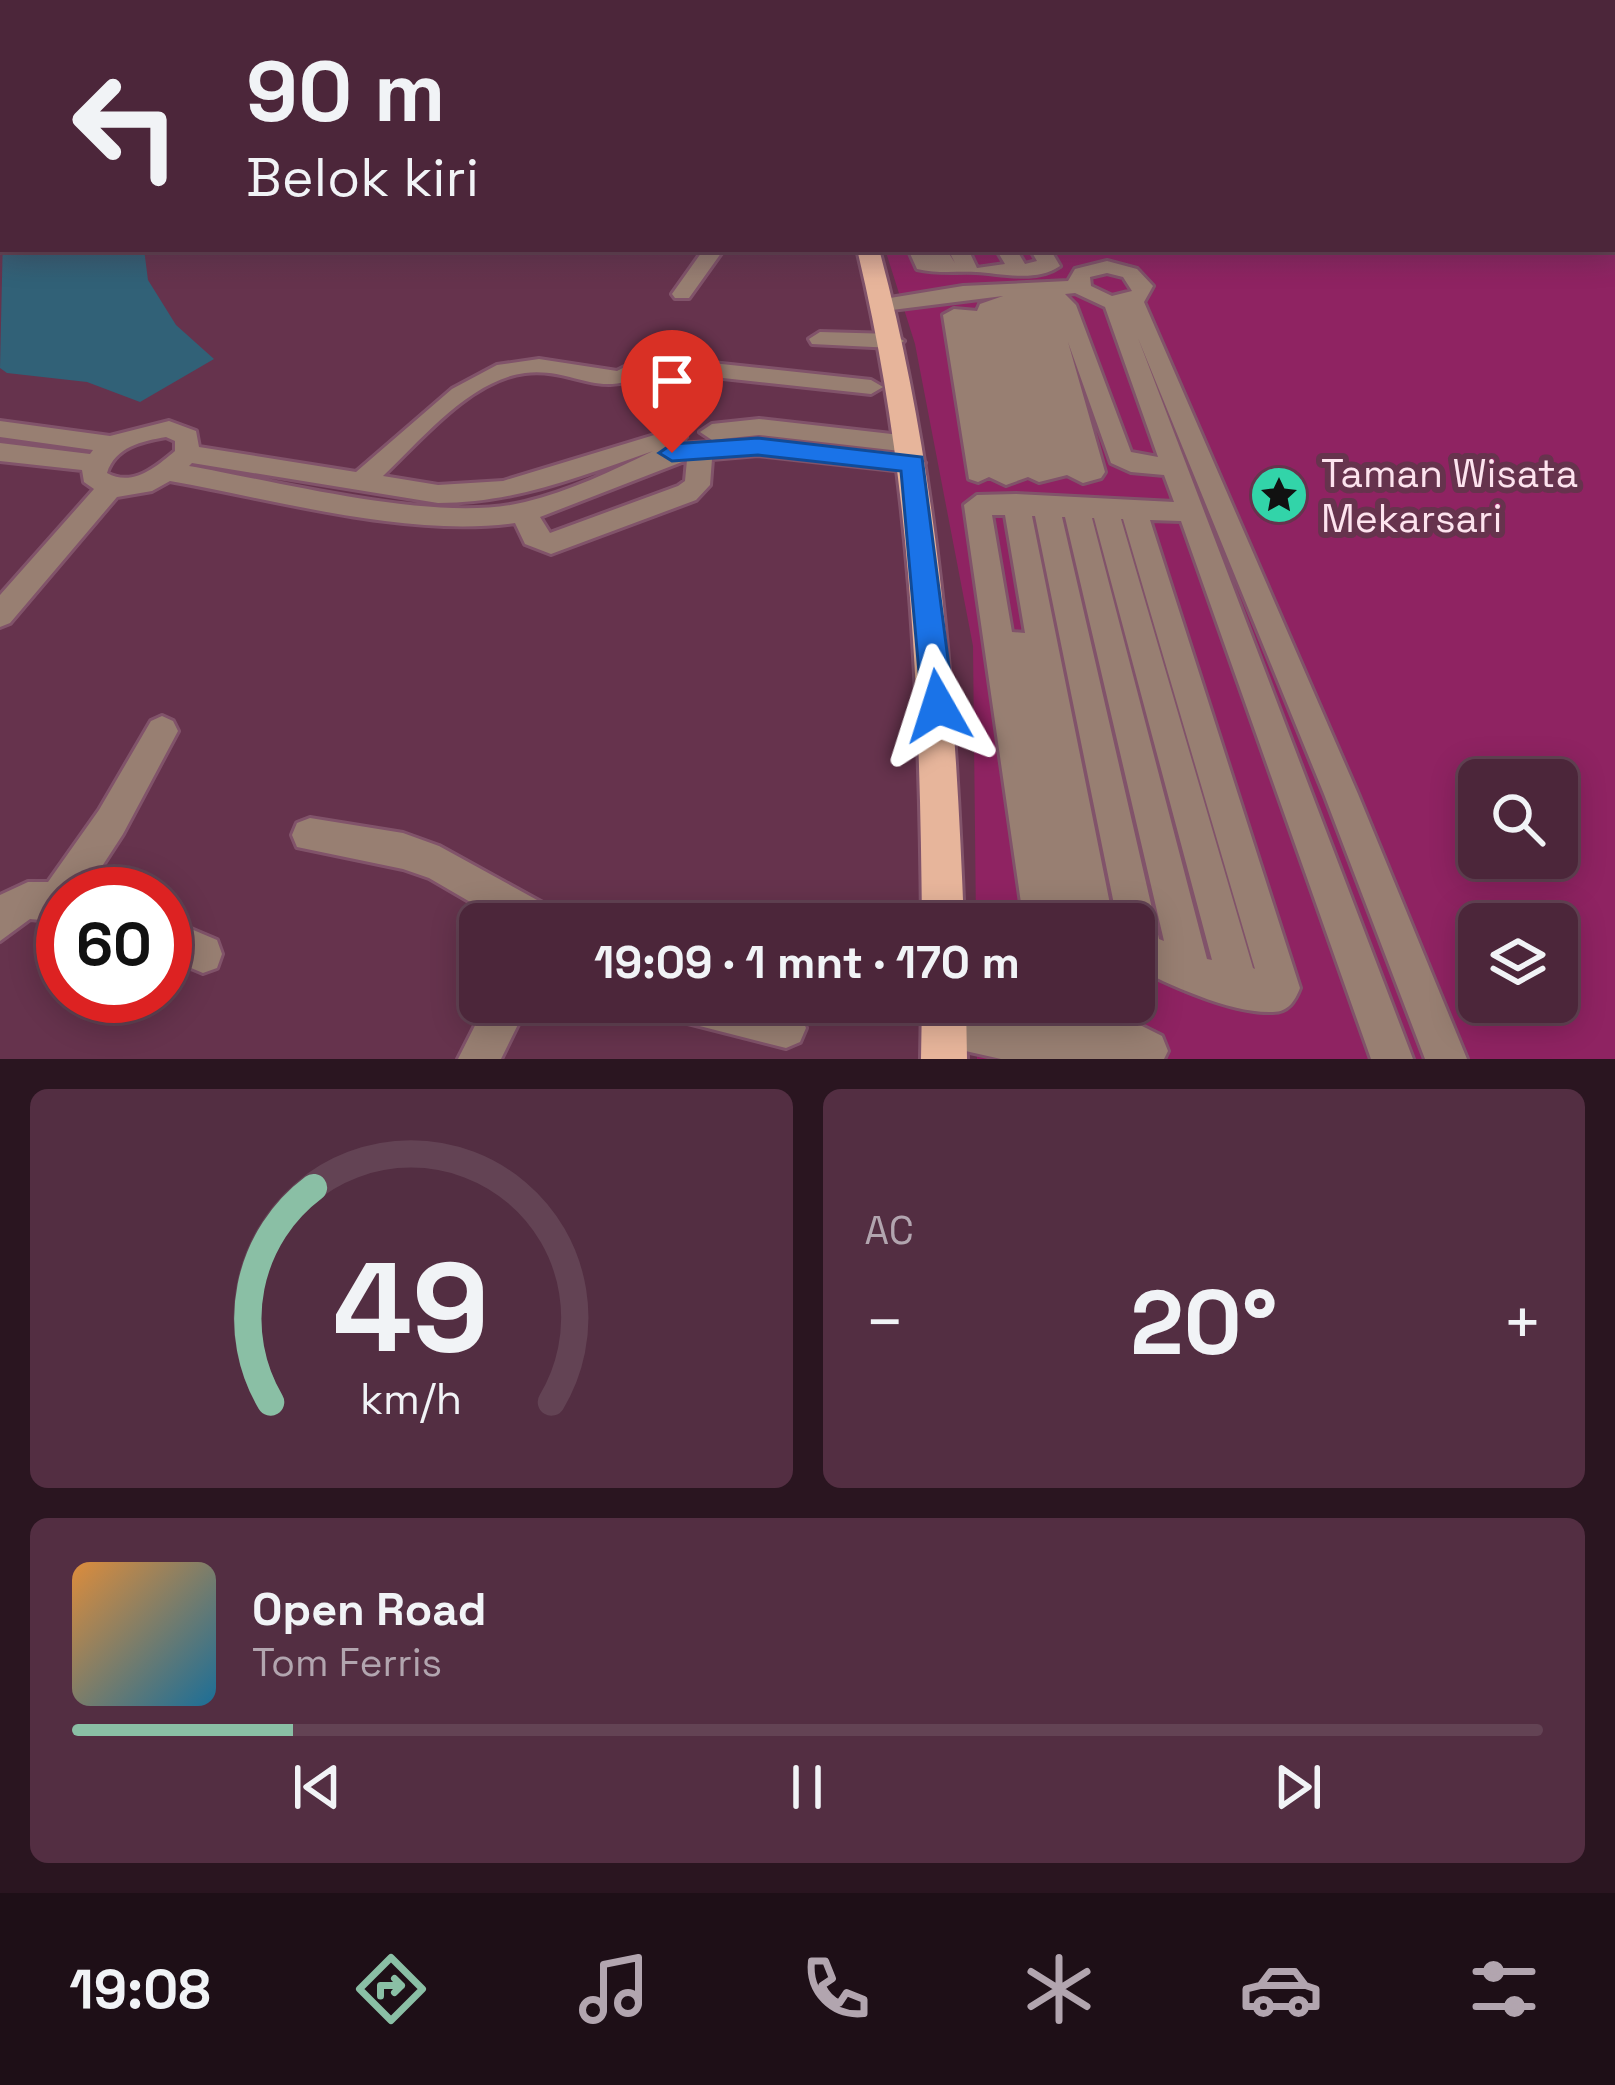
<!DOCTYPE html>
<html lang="id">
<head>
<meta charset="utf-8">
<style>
  :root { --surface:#4c263a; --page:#532e42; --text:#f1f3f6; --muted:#b2a5af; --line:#634354; --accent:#8abfa5 }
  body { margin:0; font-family:"Space Grotesk",sans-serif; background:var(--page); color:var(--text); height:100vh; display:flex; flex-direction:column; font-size:45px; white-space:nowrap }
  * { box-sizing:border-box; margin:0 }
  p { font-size:39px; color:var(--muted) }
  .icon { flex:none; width:66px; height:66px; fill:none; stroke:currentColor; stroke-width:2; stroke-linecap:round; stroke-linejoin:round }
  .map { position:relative; height:1059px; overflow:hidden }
  .sheet { display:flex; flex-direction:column; gap:30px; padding:30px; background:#2a1520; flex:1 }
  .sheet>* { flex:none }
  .top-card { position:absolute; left:0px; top:0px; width:1617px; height:252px; box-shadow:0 6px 30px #0003,0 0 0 3px var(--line); background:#4c263a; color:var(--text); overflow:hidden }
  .fabs { position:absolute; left:1458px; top:759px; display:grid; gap:24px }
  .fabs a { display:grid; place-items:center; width:120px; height:120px; border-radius:18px; background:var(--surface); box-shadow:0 6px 30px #0003,0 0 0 3px var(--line); font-size:60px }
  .speed { position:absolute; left:36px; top:867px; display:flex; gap:24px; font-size:60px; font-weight:700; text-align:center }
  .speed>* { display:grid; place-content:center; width:156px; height:156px; border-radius:50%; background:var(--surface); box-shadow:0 6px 30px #0003,0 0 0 3px var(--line); line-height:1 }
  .speed .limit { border:18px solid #d22; background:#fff; color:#111 }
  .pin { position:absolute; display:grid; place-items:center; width:102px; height:102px; color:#fff; margin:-123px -51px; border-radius:50% 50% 50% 0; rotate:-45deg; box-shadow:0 0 12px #0007 }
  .pin .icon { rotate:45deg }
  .me { position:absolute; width:132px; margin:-66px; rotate:354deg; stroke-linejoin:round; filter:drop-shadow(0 0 9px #0008) }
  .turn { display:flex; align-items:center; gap:42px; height:252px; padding:0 48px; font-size:54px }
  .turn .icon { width:156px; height:156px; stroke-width:2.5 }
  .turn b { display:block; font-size:84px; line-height:102px }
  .big { font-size:90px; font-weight:600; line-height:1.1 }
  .sheet .tile { flex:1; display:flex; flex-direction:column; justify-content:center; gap:18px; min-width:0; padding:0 42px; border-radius:18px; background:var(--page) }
  .sheet .dial { align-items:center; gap:0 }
  .dial svg { height:312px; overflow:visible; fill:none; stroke:var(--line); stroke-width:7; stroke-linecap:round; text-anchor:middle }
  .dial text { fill:var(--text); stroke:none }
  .song { display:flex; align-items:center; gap:36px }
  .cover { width:144px; height:144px; border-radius:18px; background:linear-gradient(135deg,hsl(30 70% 55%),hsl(200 70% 35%)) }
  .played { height:12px; border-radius:6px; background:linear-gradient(90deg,var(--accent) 15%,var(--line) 15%) }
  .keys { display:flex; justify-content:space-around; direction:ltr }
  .heat { display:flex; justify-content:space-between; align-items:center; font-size:66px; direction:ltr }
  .sheet .tiles { flex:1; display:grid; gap:30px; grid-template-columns:1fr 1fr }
  .tile:last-child { grid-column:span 2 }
  .trip { position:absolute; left:459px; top:903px; width:696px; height:120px; border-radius:18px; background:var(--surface); box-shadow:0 6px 30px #0003,0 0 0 3px var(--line); font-weight:600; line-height:120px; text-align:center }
  .tabs { display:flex; height:192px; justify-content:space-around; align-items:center; background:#1e0f17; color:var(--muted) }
  .tabs .icon { width:84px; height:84px }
  .tabs .on { color:var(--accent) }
  .tabs b { font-size:54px; color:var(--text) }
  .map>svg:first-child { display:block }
</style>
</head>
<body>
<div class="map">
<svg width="1615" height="1059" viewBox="0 0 1615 1059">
  <rect width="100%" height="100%" fill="#66334d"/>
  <!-- green -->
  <path fill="#8f2362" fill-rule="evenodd" d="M1615,130V1059H977V1002H1134V924H976L973,646L915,344L885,249H1614ZM1479,780H1557V858H1479ZM1479,924H1557V1002H1479Z"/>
  <!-- water -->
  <path fill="#316177" d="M3,234V249H144L148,280L176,325L214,359L140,402L87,382L7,373L0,368Z"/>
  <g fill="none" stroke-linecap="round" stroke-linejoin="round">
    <defs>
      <path id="minor" d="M0,192H3L1,203H0Z
        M704,249H724L689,298H675L672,294Z
        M908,249H946L955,263L948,249H968L977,268L1005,264L996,249H1016L1025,264L1037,261L1030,249H1050L1060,266C1036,283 1000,273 976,272C957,271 938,274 917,269Z
        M1107,261L1137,269L1153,286L1144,302L1358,794L1467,1059H1425L1324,794L1138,338L1413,1059H1371L1181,521L1150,520L1300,988C1295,1001 1288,1012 1273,1012C1232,1014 1170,985 1134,967V924H1118L1035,516H1032L1114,924C1083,924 1035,936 1021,903L964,505L977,495L1016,494L1174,502L1164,475L1131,472L1111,463L1068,342L1105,472L1101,478L1083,483L1067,475L1039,482L1028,477L1006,485L989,477L978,482L969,479L943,315L954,309L977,311L980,304L1003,296L884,311L874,305L884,299L963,286L1068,281L1075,269ZM1107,273L1123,277L1132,291L1112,296L1091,286L1090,277ZM1075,293L1105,307L1158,457L1131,452L1076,305L1065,294ZM992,515H1005L1025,633L1012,632ZM1062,517H1065L1164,941L1159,939ZM1092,518H1094L1212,960L1207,959ZM1121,519H1123L1255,969L1253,968Z
        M820,332L893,334L904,341L893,348L812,344L809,339Z
        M646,356L871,380L883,387L871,394L650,370C600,403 576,367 525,373C470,380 421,440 383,476L438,485L503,481L674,429L686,437L679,444L758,439L912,454L925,463L912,472L758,455L712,459L710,485L696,500L551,554L525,544L515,523C409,538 276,500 170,481L152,491L117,497L10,623L0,627V595L94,489L84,482L82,470L0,461V443L90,454L93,450L0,437V421L110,436L169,421L196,431L199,447L356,472L452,389L497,365L539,359L617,371ZM166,437L175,441V451C155,468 132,487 107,473C115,447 142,441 166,437ZM653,451C612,471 570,491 525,502C438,524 281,482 189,466L192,463L438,503C516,503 581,476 653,451ZM687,460L685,481L678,486L550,533L540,517Z
        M759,419L909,436L921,444L909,452L759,435L712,440L700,432L712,424Z
        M162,716L173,721L178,731L123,834L84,894H63V922L30,919L0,941V895L28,882H48L99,810L151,721Z
        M310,818L403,833L439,846L557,911L563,924H508L429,878L403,869L297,847L292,835L297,823Z
        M165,918L217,940L222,954L217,968L203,973L165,957Z
        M487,1002H529L501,1059H458Z
        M664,1002H763L800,1014L806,1028L800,1042L786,1048L684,1022L670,1016Z
        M960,1002H1094L1162,1036L1168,1051L1164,1059H1001L930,1043L924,1029L930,1015L944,1009L964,1012Z"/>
      <path id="major" d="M857,249H879C939,471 955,695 964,924H922C920,696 911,472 857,249Z
        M922,1002H966L967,1059H921Z"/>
    </defs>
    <!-- minor casing -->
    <use href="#minor" stroke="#81536a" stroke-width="6"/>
    <!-- major casing -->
    <use href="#major" stroke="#81536a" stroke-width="6"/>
    <!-- minor -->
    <use href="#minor" fill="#987f72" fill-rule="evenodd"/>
    <!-- major -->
    <use href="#major" fill="#e7b59b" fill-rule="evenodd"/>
  </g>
  <!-- sky -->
  <linearGradient id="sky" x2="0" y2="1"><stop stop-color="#381c2a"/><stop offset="0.47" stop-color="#6e506d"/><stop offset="1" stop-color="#6e506d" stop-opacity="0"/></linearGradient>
  <rect width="1615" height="279" fill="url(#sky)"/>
  <!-- route -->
  <path fill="#1a73e8" stroke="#114b97" stroke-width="3" d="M758,438L922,457L954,706L949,716L938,721L927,716L922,706L901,471L758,455L672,461L659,453L672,444Z"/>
  <!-- icons -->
  <defs>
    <symbol id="sight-disc" viewBox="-11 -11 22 22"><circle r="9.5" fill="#32d4a9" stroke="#66334d"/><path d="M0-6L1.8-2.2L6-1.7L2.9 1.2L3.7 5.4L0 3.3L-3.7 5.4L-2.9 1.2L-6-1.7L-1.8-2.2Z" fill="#111"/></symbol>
  </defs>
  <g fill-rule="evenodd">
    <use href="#sight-disc" x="1246" y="462" width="66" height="66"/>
  </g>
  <g text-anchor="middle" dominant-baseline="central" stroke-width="12" stroke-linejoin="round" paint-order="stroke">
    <!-- poi labels -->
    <g font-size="39" fill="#fde3ee" stroke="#66334d" text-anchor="start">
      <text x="1321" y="473">Taman Wisata<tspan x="1321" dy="45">Mekarsari</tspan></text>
    </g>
  </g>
</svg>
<div class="fabs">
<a><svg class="icon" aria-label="search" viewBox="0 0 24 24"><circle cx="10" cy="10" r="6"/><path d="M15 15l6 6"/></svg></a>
<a><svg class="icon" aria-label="layers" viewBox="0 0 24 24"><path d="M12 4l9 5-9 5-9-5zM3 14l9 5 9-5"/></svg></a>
</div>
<div class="speed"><div class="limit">60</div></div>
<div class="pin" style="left:672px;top:453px;background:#d93025"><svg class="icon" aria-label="arrive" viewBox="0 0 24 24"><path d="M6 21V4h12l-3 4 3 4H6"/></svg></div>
<svg class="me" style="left:938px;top:706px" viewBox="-20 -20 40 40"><path d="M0-17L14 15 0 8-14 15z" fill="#1a73e8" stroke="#fff" stroke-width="4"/></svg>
<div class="trip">19:09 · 1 mnt · 170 m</div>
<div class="top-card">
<div class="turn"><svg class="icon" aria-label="left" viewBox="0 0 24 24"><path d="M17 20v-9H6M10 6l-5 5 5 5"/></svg><div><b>90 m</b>Belok kiri</div></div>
</div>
</div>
<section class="sheet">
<div class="tiles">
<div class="tile dial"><svg viewBox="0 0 100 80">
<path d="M14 69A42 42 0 1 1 86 69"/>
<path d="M14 69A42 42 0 0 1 25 14" stroke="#8abfa5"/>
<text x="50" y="56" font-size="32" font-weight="700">49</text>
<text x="50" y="72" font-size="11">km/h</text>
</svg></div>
<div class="tile"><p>AC</p>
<div class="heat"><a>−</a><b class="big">20°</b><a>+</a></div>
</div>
<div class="tile">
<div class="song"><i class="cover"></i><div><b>Open Road</b><p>Tom Ferris</p></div></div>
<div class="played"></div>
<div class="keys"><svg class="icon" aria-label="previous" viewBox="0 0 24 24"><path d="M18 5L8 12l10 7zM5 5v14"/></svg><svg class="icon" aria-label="pause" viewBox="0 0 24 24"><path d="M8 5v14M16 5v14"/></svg><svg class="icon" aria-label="next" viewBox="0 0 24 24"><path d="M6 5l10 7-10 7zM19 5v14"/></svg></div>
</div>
</div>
</section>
<nav class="tabs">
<b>19:08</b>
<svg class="icon on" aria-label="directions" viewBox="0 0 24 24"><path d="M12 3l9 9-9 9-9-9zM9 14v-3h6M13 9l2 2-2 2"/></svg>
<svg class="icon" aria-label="music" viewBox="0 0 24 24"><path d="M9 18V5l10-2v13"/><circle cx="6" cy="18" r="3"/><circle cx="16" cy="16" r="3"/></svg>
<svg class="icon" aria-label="phone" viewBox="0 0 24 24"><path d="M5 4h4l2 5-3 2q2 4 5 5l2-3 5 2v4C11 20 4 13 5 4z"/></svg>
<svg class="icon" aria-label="climate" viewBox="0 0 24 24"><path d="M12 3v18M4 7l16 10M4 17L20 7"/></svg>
<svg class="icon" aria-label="car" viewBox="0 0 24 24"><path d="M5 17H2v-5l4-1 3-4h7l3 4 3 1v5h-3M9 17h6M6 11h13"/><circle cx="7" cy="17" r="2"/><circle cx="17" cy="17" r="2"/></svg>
<svg class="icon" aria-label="filters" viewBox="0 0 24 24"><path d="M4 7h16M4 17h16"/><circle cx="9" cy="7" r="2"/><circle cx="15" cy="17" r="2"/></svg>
</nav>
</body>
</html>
